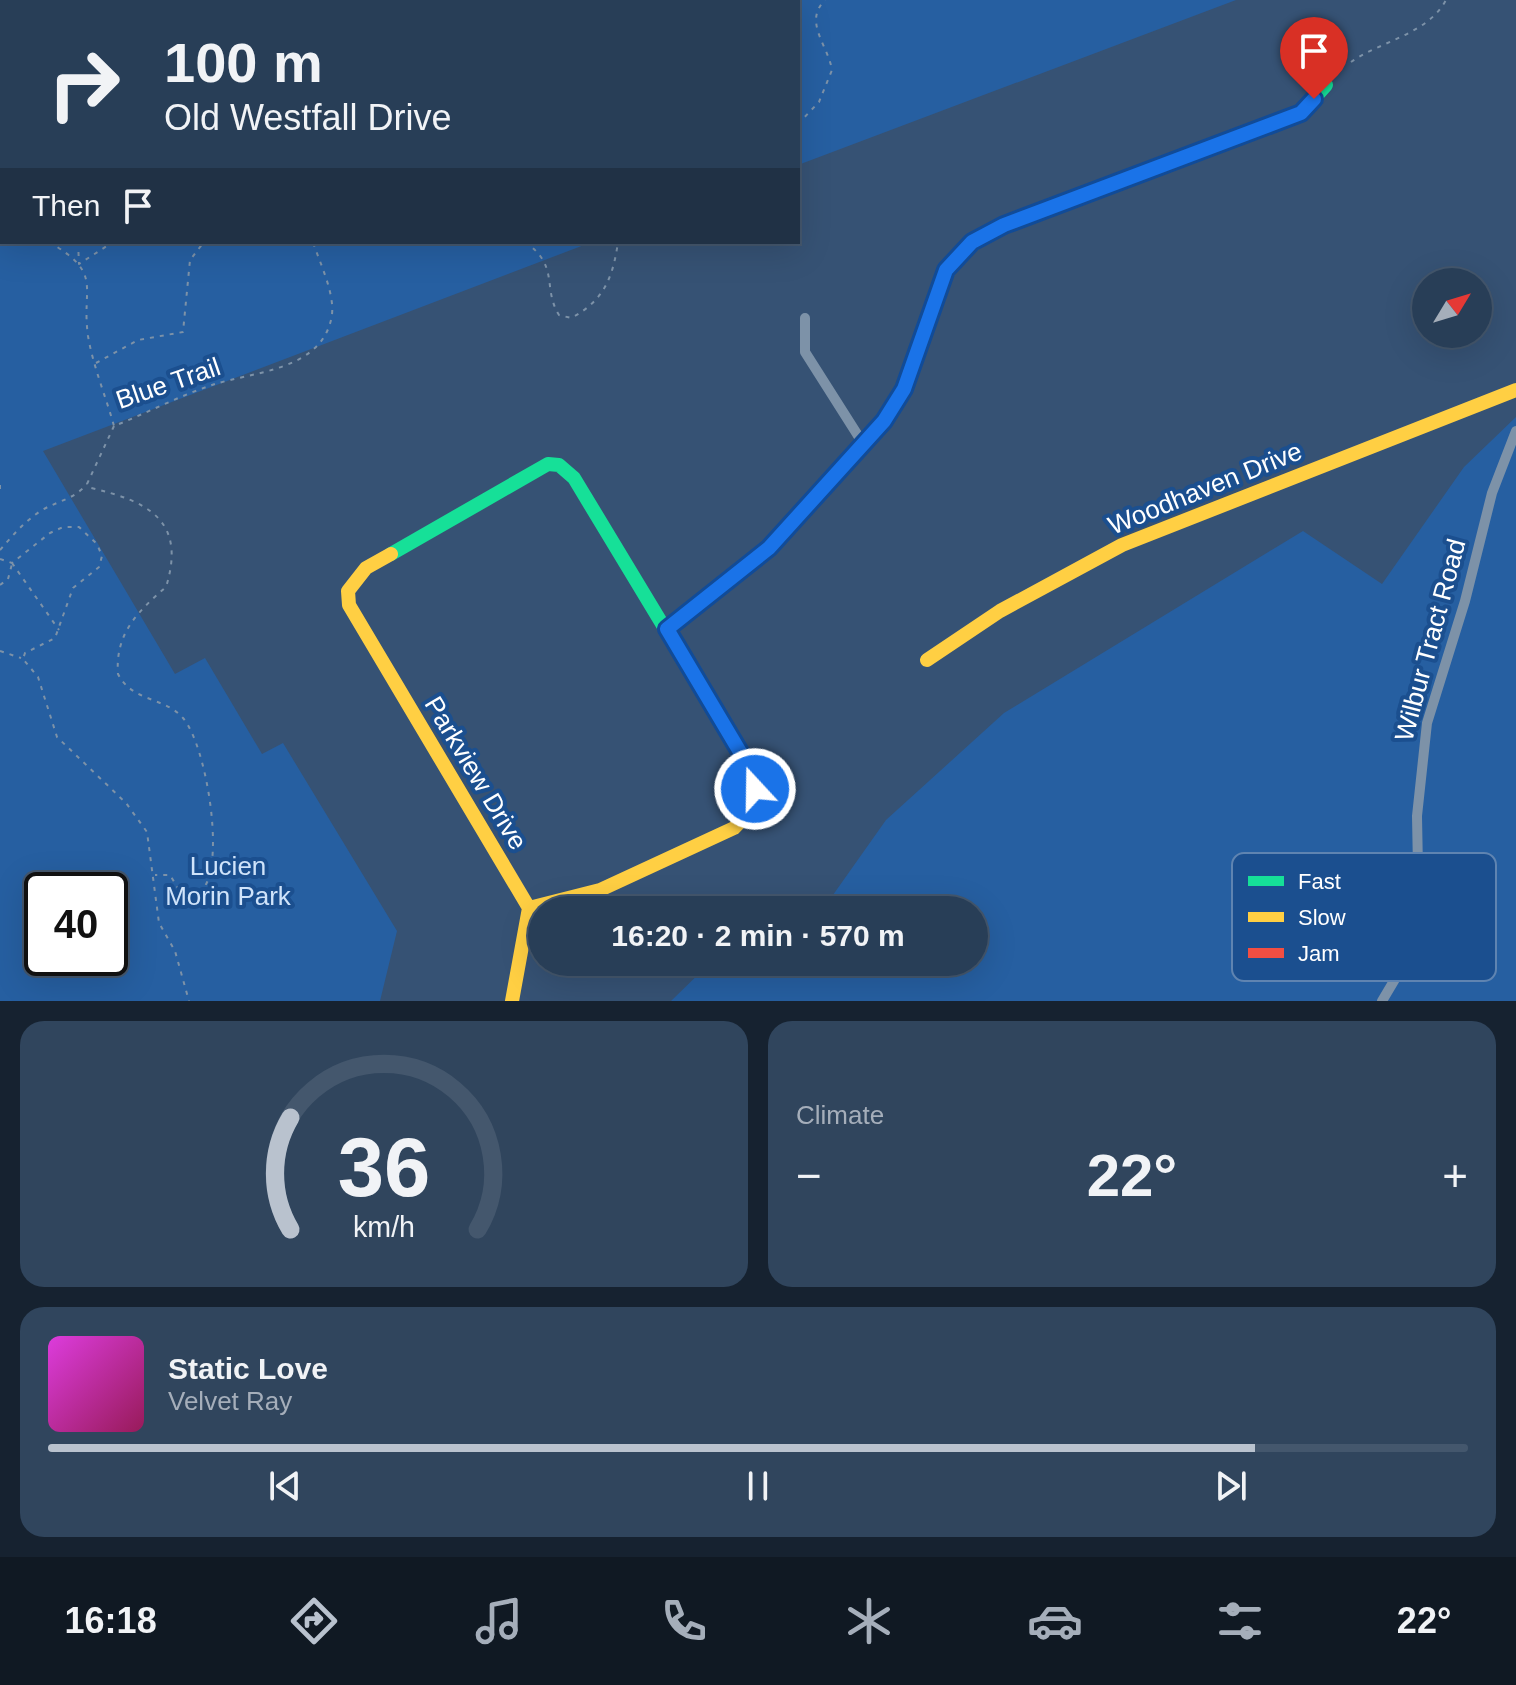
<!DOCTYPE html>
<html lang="en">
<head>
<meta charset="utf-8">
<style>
  :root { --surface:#283e57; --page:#30455d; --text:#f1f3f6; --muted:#a5aeba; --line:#44576d; --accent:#b9c2ce }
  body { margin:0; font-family:Helvetica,sans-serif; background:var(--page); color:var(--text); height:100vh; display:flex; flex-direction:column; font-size:30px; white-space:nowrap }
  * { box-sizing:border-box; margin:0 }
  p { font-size:26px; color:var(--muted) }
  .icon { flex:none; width:44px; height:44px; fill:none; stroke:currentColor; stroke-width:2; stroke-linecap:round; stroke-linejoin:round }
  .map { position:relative; height:1001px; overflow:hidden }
  .details { display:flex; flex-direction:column; gap:20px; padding:20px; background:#162230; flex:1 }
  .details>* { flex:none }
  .top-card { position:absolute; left:0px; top:0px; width:800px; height:244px; box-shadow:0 8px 32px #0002,0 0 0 2px var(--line); background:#283e57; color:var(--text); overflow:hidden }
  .needle { width:52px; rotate:52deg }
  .buttons { position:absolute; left:1412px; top:268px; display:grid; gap:16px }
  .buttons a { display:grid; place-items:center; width:80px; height:80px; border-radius:50%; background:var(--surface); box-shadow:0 8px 32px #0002,0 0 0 2px var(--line); font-size:40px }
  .speed { position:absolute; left:24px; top:872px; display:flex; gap:16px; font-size:40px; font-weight:700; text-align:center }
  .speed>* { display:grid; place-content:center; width:104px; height:104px; border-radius:50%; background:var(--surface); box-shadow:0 8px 32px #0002,0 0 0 2px var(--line); line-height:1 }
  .speed .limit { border:4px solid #111; border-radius:12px; background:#fff; color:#111 }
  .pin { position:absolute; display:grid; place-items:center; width:68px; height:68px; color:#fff; margin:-82px -34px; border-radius:50% 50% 50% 0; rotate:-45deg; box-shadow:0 0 8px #0007 }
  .pin .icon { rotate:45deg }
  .me { position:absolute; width:88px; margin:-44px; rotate:339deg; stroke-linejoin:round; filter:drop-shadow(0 0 6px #0008) }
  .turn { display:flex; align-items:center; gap:28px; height:168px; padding:0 32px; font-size:36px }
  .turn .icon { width:104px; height:104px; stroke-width:2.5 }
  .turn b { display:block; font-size:56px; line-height:68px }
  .then { display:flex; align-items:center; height:76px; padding:0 32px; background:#0003; gap:16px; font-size:30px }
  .big { font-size:60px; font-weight:700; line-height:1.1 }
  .details .tile { flex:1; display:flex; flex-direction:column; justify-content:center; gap:12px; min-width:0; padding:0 28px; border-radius:24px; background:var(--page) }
  .details .dial { align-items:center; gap:0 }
  .dial svg { height:208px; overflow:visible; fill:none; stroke:var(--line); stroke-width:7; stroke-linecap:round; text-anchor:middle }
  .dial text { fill:var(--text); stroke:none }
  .song { display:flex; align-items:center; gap:24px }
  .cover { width:96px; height:96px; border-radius:12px; background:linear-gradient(135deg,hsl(300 70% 55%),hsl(330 70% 35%)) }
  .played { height:8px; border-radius:4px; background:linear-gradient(90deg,var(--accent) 85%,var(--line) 85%) }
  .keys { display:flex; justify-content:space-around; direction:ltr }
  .heat { display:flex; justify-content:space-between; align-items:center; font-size:44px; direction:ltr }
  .details .tiles { flex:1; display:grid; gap:20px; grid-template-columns:1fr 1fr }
  .tile:last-child { grid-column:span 2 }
  .trip { position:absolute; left:528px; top:896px; width:460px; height:80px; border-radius:40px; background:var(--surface); box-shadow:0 8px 32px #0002,0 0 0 2px var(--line); font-weight:700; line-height:80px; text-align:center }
  .menu { display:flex; height:128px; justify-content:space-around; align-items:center; background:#101923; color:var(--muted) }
  .menu .icon { width:56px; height:56px }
  .menu .selected { color:var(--accent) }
  .menu b { font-size:36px; color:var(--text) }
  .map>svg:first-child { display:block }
</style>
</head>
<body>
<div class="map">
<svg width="1516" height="1001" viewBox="0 0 1516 1001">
  <rect width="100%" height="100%" fill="#365274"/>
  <!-- green -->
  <path fill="#265fa1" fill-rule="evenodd" d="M0,0H1236L798,165V2H2V242H592L43,451L175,674L205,658L262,754L283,743L397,931L380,1001H0ZM42,890H110V958H42Z
    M1516,417V1001H671L711,962H974V910H807L828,902L886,820L1004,713L1303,531L1382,584L1464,467Z"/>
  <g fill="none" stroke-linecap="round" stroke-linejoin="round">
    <!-- path -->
    <path stroke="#7d92a8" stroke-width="2" stroke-dasharray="4 6" stroke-linecap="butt" d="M348,0L350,2
      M398,2L400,0
      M474,2V0
      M524,2L526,0
      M620,2V0
      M1351,62C1381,41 1428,34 1446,0
      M798,124L819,102L832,70C828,45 803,22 825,0
      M0,139L2,141
      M0,219L2,220
      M49,242C104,274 81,286 88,336C93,366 106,397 114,426C147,413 179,396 212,385C251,372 319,371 331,320C337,297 320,264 313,242
      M78,242L79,264L113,242
      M525,242C560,266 542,288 559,315L571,318C604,301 613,277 618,242
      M96,363L138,340L183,332L190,260L204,242
      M114,426L87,484L91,488C147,501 187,520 166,587C137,612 115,634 118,674C132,702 165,697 183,718C206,745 224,855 205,886C200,894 193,896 184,898L170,875H155
      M0,485V493
      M0,550C13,535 25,521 42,510C58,501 74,499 86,485
      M0,559L12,563L50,533L63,527H79L97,544L102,556L99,567L73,588L55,638L25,653L23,659L38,677L57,737L126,803L147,832L159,923L175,951L189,1001
      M12,563L59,630
      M0,585L8,579L12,564
      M0,651L21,658"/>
    <!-- street -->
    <path stroke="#7d92a8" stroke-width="10" d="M805,318V352L864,445
      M1382,1001L1407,959L1419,922L1417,816L1427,723L1465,601L1492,493L1516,431"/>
    <!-- fast -->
    <path stroke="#16e098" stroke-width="14" d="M924,331C945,274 947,255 1004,225L1301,113L1326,85
      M391,554L548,464L559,465L574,478L702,690"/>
    <!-- slow -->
    <path stroke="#ffcf43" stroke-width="14" d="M391,554L366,568L348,591L349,605L529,908L512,1001
      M927,660L1000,611L1122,545L1516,390
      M529,908L600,890L734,828C779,787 726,729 702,690"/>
    <!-- jam -->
    <path stroke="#f24e42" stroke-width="14" d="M667,629L769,548L884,421L904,389L924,331"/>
  </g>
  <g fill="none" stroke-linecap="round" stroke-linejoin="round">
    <defs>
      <path id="route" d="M755,789L743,757L667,629L769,548L884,421L904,389L946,270L972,242L1004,225L1301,113L1314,99"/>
    </defs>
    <!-- route casing -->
    <use href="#route" stroke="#114b97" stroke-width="20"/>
    <!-- route -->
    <use href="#route" stroke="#1a73e8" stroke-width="14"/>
  </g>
  <g text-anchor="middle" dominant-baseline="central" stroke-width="8" stroke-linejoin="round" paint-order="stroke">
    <!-- street labels -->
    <g font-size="26" fill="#fff" stroke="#1b4f8f">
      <text transform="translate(168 383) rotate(-19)">Blue Trail</text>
      <text transform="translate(1205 488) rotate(-22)">Woodhaven Drive</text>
      <text transform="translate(1430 640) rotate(-75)">Wilbur Tract Road</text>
      <text transform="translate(476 773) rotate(59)">Parkview Drive</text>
    </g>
    <!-- park labels -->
    <g font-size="26" fill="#cfe3fa" stroke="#1b4f8f">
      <text x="228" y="866">Lucien<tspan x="228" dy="30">Morin Park</tspan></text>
    </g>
  </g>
  <!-- legend -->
  <rect x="1232" y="853" width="264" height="128" rx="12" fill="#1b4f8f" stroke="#5f84b1" stroke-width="2"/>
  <rect x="1248" y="876" width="36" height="10" fill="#16e098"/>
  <rect x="1248" y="912" width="36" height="10" fill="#ffcf43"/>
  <rect x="1248" y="948" width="36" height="10" fill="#f24e42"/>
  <g font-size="22" fill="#fff">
    <text x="1298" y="889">Fast</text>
    <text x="1298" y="925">Slow</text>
    <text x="1298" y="961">Jam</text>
  </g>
</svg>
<div class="buttons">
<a><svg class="needle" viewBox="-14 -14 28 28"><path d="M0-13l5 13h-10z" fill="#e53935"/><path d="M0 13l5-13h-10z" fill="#a5aeba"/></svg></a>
</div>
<div class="speed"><div class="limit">40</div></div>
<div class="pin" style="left:1314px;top:99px;background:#d93025"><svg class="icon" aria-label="arrive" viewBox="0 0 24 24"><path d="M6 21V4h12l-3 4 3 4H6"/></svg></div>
<svg class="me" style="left:755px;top:789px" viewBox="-20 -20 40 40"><circle r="17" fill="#1a73e8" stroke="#fff" stroke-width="3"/><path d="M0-11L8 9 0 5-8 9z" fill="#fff"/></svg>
<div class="trip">16:20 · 2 min · 570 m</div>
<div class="top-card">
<div class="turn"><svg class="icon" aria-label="right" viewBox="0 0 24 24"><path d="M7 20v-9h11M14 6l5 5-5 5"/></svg><div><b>100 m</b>Old Westfall Drive</div></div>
<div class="then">Then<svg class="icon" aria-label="arrive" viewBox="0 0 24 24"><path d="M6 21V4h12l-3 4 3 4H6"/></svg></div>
</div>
</div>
<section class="details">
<div class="tiles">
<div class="tile dial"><svg viewBox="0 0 100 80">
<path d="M14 69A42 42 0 1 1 86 69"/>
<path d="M14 69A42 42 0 0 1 14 26" stroke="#b9c2ce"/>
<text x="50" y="56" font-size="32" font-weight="700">36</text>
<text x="50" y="72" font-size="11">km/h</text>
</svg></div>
<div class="tile"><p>Climate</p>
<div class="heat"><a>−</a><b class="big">22°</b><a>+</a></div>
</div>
<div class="tile">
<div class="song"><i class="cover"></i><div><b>Static Love</b><p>Velvet Ray</p></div></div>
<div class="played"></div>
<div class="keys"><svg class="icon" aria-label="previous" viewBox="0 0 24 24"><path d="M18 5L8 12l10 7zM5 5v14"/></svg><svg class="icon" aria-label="pause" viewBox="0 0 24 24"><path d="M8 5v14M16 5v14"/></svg><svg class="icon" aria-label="next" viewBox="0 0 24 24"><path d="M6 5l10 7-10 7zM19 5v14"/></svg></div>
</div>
</div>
</section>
<nav class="menu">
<b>16:18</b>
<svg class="icon selected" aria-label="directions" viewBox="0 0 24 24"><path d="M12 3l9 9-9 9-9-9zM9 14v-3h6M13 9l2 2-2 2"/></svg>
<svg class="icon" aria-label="music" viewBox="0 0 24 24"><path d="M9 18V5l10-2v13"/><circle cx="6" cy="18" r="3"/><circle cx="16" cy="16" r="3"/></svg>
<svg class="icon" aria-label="phone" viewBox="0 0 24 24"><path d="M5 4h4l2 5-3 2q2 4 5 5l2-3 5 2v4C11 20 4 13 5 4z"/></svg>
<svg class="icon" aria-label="climate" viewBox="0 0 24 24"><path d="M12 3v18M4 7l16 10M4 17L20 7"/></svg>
<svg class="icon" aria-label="car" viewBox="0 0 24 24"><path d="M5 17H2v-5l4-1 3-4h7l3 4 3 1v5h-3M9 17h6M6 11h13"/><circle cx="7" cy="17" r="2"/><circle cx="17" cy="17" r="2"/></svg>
<svg class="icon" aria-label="filters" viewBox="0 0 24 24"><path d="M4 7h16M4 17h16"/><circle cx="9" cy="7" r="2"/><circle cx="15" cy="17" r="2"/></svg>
<b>22°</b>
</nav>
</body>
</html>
